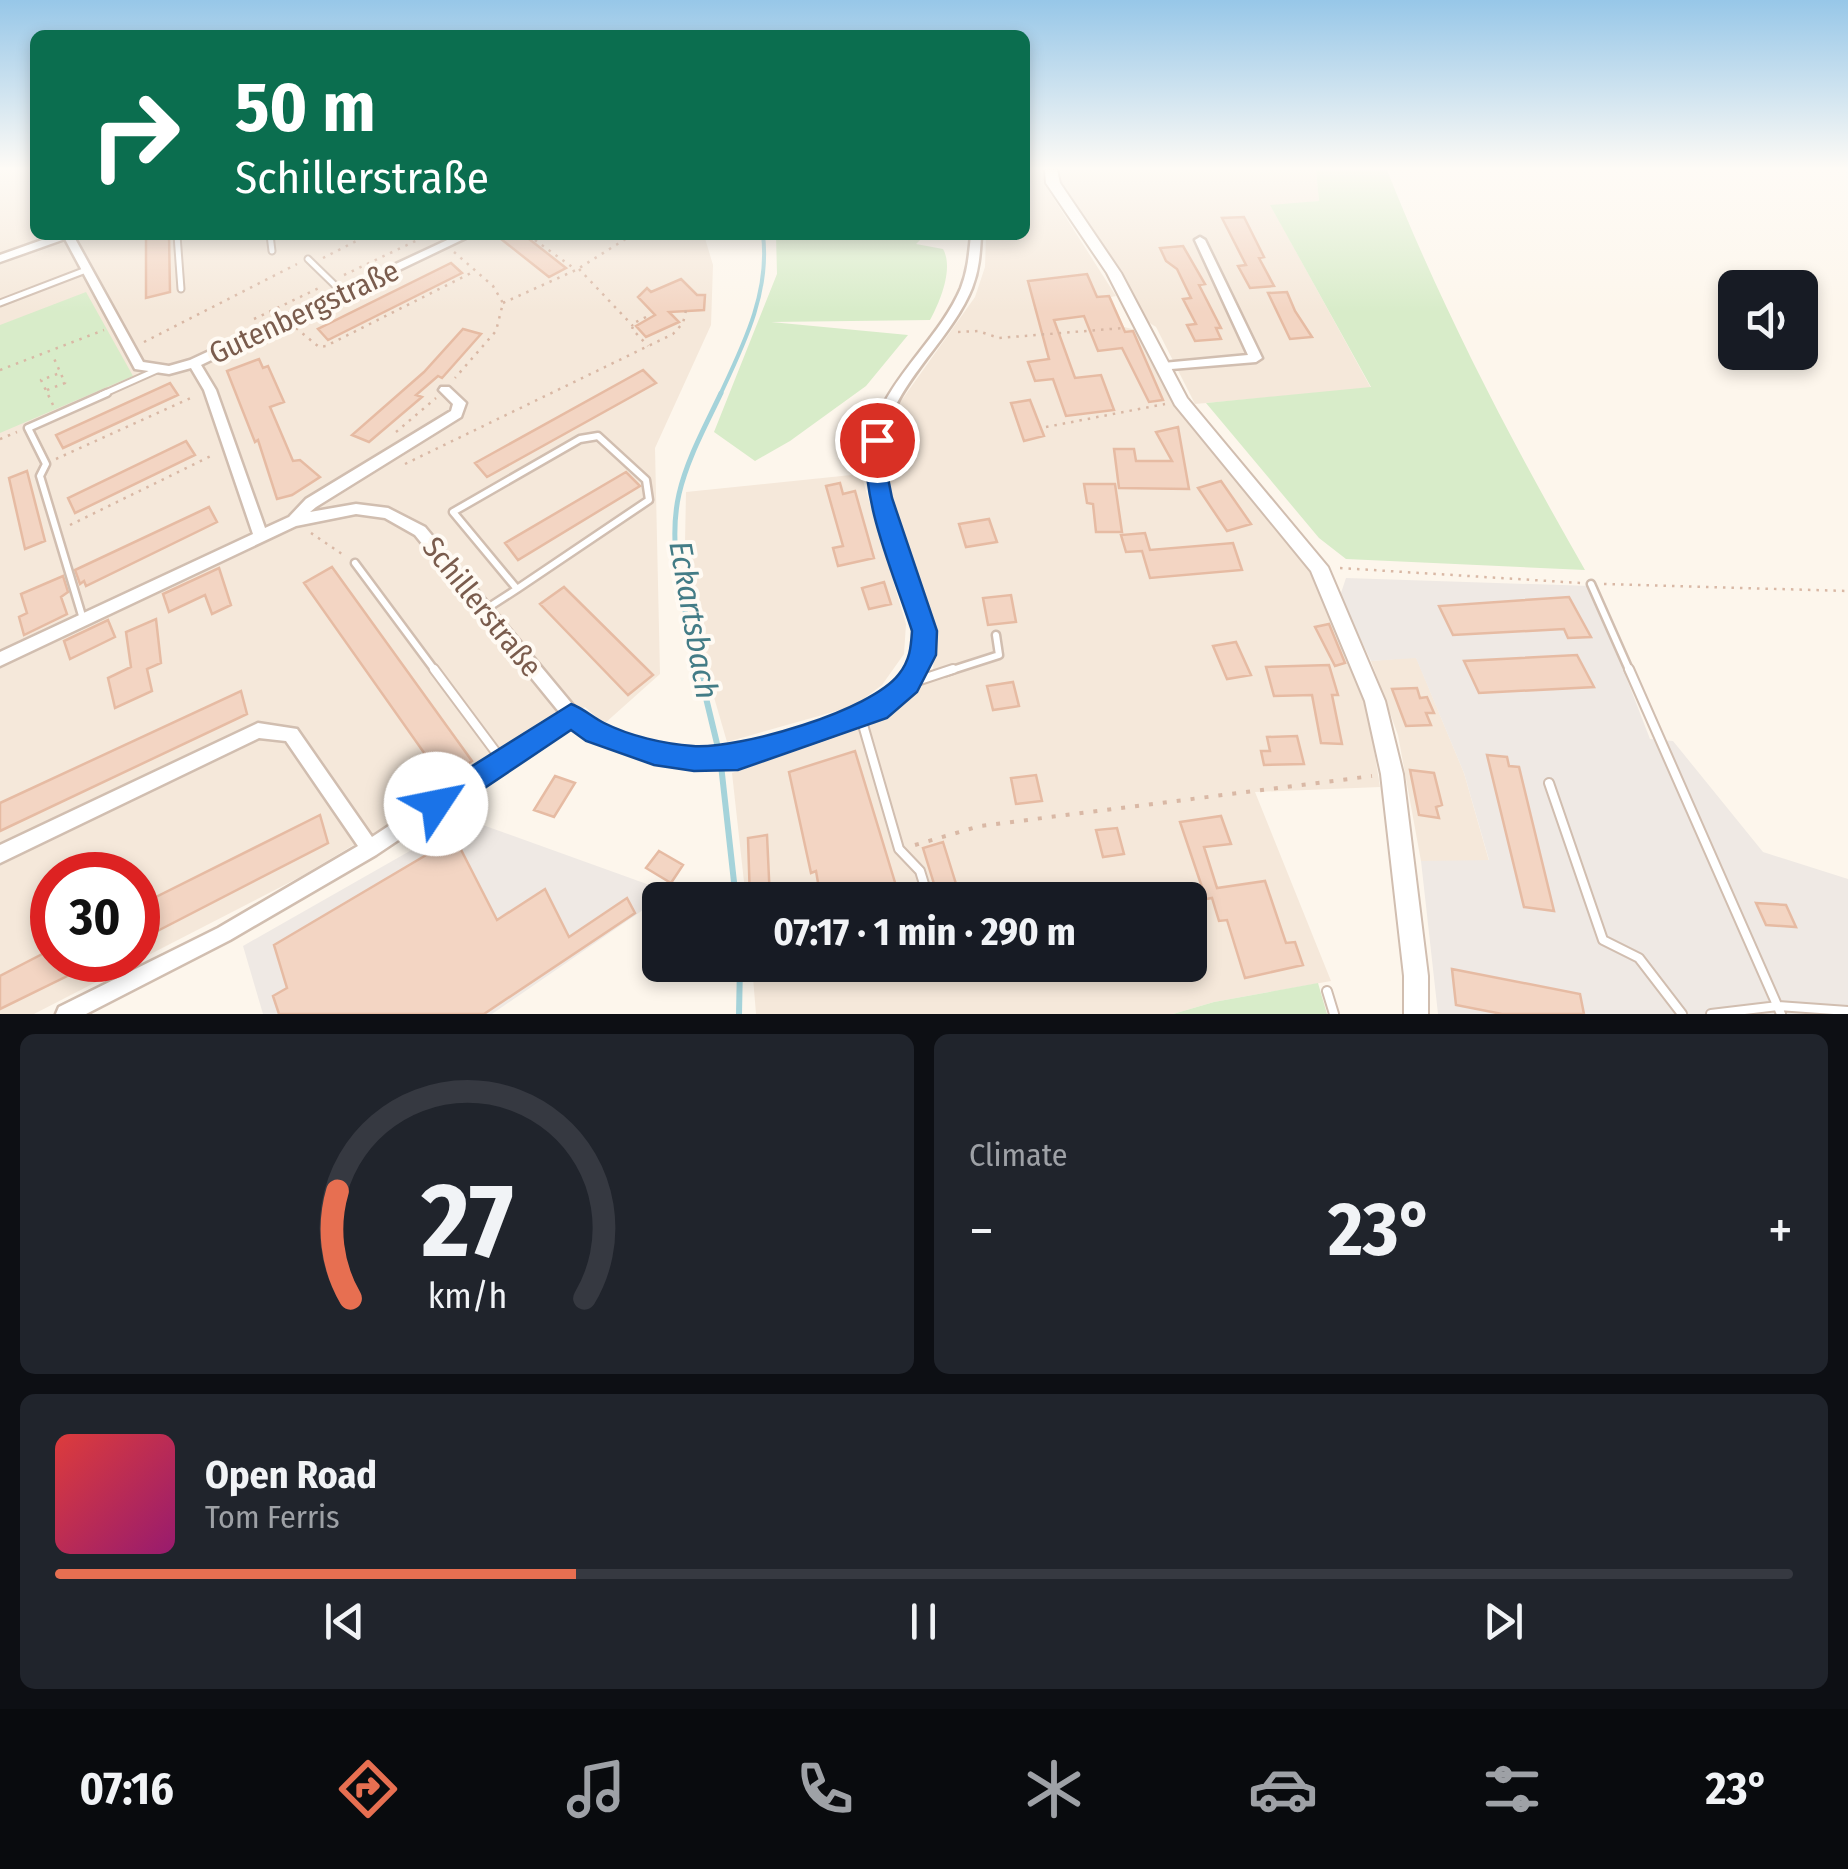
<!DOCTYPE html>
<html lang="en">
<head>
<meta charset="utf-8">
<style>
  :root { --surface:#171b24; --page:#20242c; --text:#f1f3f6; --muted:#9ea1a6; --line:#363941; --accent:#e76f51 }
  body { margin:0; font-family:"Fira Sans Condensed",sans-serif; background:var(--page); color:var(--text); height:100vh; display:flex; flex-direction:column; font-size:38px; white-space:nowrap }
  * { box-sizing:border-box; margin:0 }
  p { font-size:32px; color:var(--muted) }
  .icon { flex:none; width:55px; height:55px; fill:none; stroke:currentColor; stroke-width:2; stroke-linecap:round; stroke-linejoin:round }
  .map { position:relative; height:1014px; overflow:hidden }
  .sheet { display:flex; flex-direction:column; gap:20px; padding:20px; background:#0d0f14; flex:1 }
  .sheet>* { flex:none }
  .banner { position:absolute; left:30px; top:30px; width:1000px; height:210px; border-radius:15px; box-shadow:0 5px 15px #0003; background:#0b6e4f; color:#fff; overflow:hidden }
  .buttons { position:absolute; left:1718px; top:270px; display:grid; gap:20px }
  .buttons a { display:grid; place-items:center; width:100px; height:100px; border-radius:15px; background:var(--surface); box-shadow:0 5px 15px #0003; font-size:50px }
  .speed { position:absolute; left:30px; top:852px; display:flex; gap:20px; font-size:50px; font-weight:700; text-align:center }
  .speed>* { display:grid; place-content:center; width:130px; height:130px; border-radius:50%; background:var(--surface); box-shadow:0 5px 15px #0003; line-height:1 }
  .speed .limit { border:15px solid #d22; background:#fff; color:#111 }
  .pin { position:absolute; display:grid; place-items:center; width:85px; height:85px; color:#fff; margin:-42px; border:5px solid #fff; border-radius:50%; box-shadow:0 2px 10px #0007 }
  .me { position:absolute; width:110px; margin:-55px; rotate:56deg; stroke-linejoin:round; filter:drop-shadow(0 0 8px #0008) }
  .turn { display:flex; align-items:center; gap:35px; height:210px; padding:0 40px; font-size:45px }
  .turn .icon { width:130px; height:130px; stroke-width:2.5 }
  .turn b { display:block; font-size:70px; line-height:85px }
  .big { font-size:75px; font-weight:700; line-height:1.1 }
  .sheet .widget { flex:1; display:flex; flex-direction:column; justify-content:center; gap:15px; min-width:0; padding:0 35px; border-radius:15px; background:var(--page) }
  .sheet .dial { align-items:center; gap:0 }
  .dial svg { height:260px; overflow:visible; fill:none; stroke:var(--line); stroke-width:7; stroke-linecap:round; text-anchor:middle }
  .dial text { fill:var(--text); stroke:none }
  .song { display:flex; align-items:center; gap:30px }
  .cover { width:120px; height:120px; border-radius:15px; background:linear-gradient(135deg,hsl(0 70% 55%),hsl(320 70% 35%)) }
  .played { height:10px; border-radius:5px; background:linear-gradient(90deg,var(--accent) 30%,var(--line) 30%) }
  .keys { display:flex; justify-content:space-around; direction:ltr }
  .heat { display:flex; justify-content:space-between; align-items:center; font-size:55px; direction:ltr }
  .sheet .tiles { flex:1; display:grid; gap:20px; grid-template-columns:1fr 1fr }
  .widget:last-child { grid-column:span 2 }
  .trip { position:absolute; left:642px; top:882px; width:565px; height:100px; border-radius:15px; background:var(--surface); box-shadow:0 5px 15px #0003; font-weight:700; line-height:100px; text-align:center }
  .tabs { display:flex; height:160px; justify-content:space-around; align-items:center; background:#090b0e; color:var(--muted) }
  .tabs .icon { width:70px; height:70px }
  .tabs .selected { color:var(--accent) }
  .tabs b { font-size:45px; color:var(--text) }
  .map>svg:first-child { display:block }
</style>
</head>
<body>
<div class="map">
<svg width="1848" height="1014" viewBox="0 0 1848 1014">
  <rect width="100%" height="100%" fill="#fdf6ec"/>
  <!-- residential -->
  <path fill="#f5e8da" fill-rule="evenodd" d="M0,170H35V235H704L713,265L711,325L655,448L660,674L604,724L585,707L300,877L34,1014H0ZM52,875H138V960H52Z
    M1025,170H1041L1047,188L1116,296L1111,297L1124,327L1136,330L1189,425L1315,574L1365,693L1380,787L1255,792L1331,981L1214,1002L1173,1014H756L752,965H1190V900H746L732,773L871,725L918,692L933,671L934,647L901,541L885,464L896,408L975,297L985,267L986,235H1025Z
    M1053,170H1316L1319,201L1271,206L1371,388L1195,404L1156,327L1148,322L1069,203Z
    M861,474L906,624L904,654L882,685L854,706L727,742L684,594L686,492Z
    M1416,657L1464,773L1489,861H1421L1398,735L1371,661Z"/>
  <!-- industrial -->
  <path fill="#efe9e4" d="M1346,578L1591,586L1650,739L1673,741L1763,852L1848,879V1014H1438L1421,861L1489,860L1464,773L1416,658L1371,661L1340,596Z
    M466,819L669,892L492,1014H263L243,946Z"/>
  <!-- green -->
  <path fill="#d8ecc9" d="M1316,170H1387C1442,309 1511,441 1585,570L1346,559L1319,538L1206,403L1371,387L1270,205L1319,201Z
    M776,235H925L916,244L943,249C954,268 940,302 930,320L771,322L908,335L866,386L790,441L755,461L714,432L777,274Z
    M86,292L133,376L0,433V325Z
    M1318,983L1327,1014H1173L1214,1002Z"/>
  <g fill="none" stroke-linecap="round" stroke-linejoin="round">
    <!-- stream-far2 -->
    <path stroke="#a5d3da" stroke-width="4" d="M720,395C744,344 770,292 763,235"/>
    <!-- stream-far1 -->
    <path stroke="#a5d3da" stroke-width="5" d="M700,672C686,616 666,551 679,494C687,459 706,425 721,393"/>
    <!-- stream -->
    <path stroke="#a5d3da" stroke-width="6" d="M699,669L720,756L736,900
      M739,1014L740,965"/>
  </g>
  <!-- building -->
  <path fill="#f3d5c3" stroke="#e6bba3" stroke-width="2.5" d="M1244,217L1264,257L1259,258L1274,286L1250,288L1238,266L1246,265L1222,218Z
    M146,235H169L170,292L146,298Z
    M496,235H524L566,268L549,277Z
    M1183,246L1205,284L1199,285L1221,328H1216L1221,339L1195,341L1187,325L1196,324L1183,299L1191,298L1177,269L1166,261L1160,248Z
    M451,263L462,273L328,340L318,329Z
    M1087,274L1097,297L1109,296L1125,332L1133,331L1163,400L1149,402L1122,348L1098,351L1084,316L1054,320L1075,378L1101,375L1114,410L1066,416L1053,379L1035,381L1028,362L1049,359L1028,281Z
    M681,279L697,295H705L704,310L669,312L679,322L646,337L636,326L655,315L638,297L647,288L651,292Z
    M1287,292L1295,311L1312,337L1290,339L1268,293Z
    M463,329L481,334L442,378L438,376L416,395L422,397L369,442L352,435L424,372Z
    M259,359L263,368L268,366L284,402L270,407L293,461L300,460L320,477L292,495L277,499L258,440L255,442L227,371Z
    M643,370L656,383L487,477L475,463Z
    M170,383L178,395L63,448L56,435Z
    M1030,400L1044,436L1024,441L1011,403Z
    M1178,427L1189,489L1119,488L1114,449H1134L1136,461H1172L1156,432Z
    M186,441L195,455L75,513L68,498Z
    M27,471L45,541L25,549L9,478Z
    M626,472L640,486L518,560L505,543Z
    M1221,481L1251,524L1227,531L1198,488Z
    M840,483L843,494L855,491L874,558L838,566L833,548L843,546L826,486Z
    M1084,484H1115L1122,532H1096L1093,504L1087,503Z
    M209,507L217,522L86,586L84,581L80,584L75,570Z
    M989,519L997,542L966,547L959,524Z
    M1145,533L1150,550L1233,543L1242,570L1150,578L1142,551L1126,552L1121,535Z
    M332,567L472,761L444,781L304,583Z
    M219,568L231,605L212,614L205,595L169,612L163,594Z
    M63,576L68,592L61,597L67,614L24,635L19,617L27,613L21,594Z
    M884,582L891,604L869,609L862,588Z
    M564,587L653,675L628,695L540,604Z
    M1011,595L1016,622L988,625L983,598Z
    M1569,597L1591,637L1568,638L1564,629L1453,635L1439,606Z
    M156,619L161,663L147,669L152,691L115,708L108,678L131,667L126,632Z
    M108,620L115,637L70,659L64,641Z
    M1329,624L1345,663L1335,666L1315,627Z
    M1236,642L1251,675L1227,679L1213,646Z
    M1577,655L1594,687L1479,693L1464,661Z
    M1329,665L1338,695H1332L1342,744L1321,743L1312,695L1274,696L1266,667Z
    M1013,682L1019,706L993,710L987,686Z
    M1417,688L1420,698L1427,697L1434,713H1426L1431,725L1406,726L1392,689Z
    M241,691L247,714L0,831V803Z
    M1297,736L1304,764L1264,765L1261,751H1270L1267,737Z
    M855,751L897,889L854,900H821L816,871L811,873L789,772Z
    M1487,755L1507,757L1509,766L1519,767L1554,911L1524,907Z
    M1410,770L1434,773L1442,805L1436,807L1439,818L1419,815Z
    M1036,775L1042,801L1016,804L1011,778Z
    M555,776L575,783L554,817L534,810Z
    M320,815L328,843L138,941V906Z
    M1221,816L1231,844L1204,847L1217,888L1265,881L1286,943L1295,942L1303,965L1245,978L1227,920L1219,921L1212,898L1206,899L1180,822Z
    M1117,828L1124,854L1103,857L1096,830Z
    M767,835L770,900H750L748,838Z
    M455,838L497,920L545,889L569,937L627,898L635,913L484,1014H279L273,996L287,988L274,945Z
    M943,842L961,900H939L923,848Z
    M659,851L683,865L671,883L646,868Z
    M1756,903L1786,905L1796,927L1766,925Z
    M52,949V960H100L0,1009V976Z
    M1452,969L1580,994L1584,1014H1502L1456,1005Z"/>
  <g fill="none" stroke-linecap="round" stroke-linejoin="round">
    <defs>
      <path id="service-far2" d="M177,235L181,289
        M270,235L272,251
        M308,259L343,293
        M0,303L86,270
        M101,395L157,370"/>
      <path id="service-far1" d="M598,436L646,480L649,500L517,589L453,512L580,439Z
        M355,563L436,672
        M1591,584L1630,672
        M486,609L517,589
        M83,619L40,476L46,464L28,428L107,393
        M946,672L999,655L996,635"/>
      <path id="service" d="M434,669L501,759
        M1629,669L1781,1014
        M914,682L953,669
        M861,718L899,849L920,871L929,900
        M1549,783L1603,940L1639,958L1682,1014
        M949,965L952,974
        M1327,991L1334,1014
        M1711,1014L1778,1006L1848,1011"/>
      <path id="minor" d="M56,235H73L143,362L169,366L190,360L458,235H472L201,365L216,390L265,528L289,517L306,499L451,411L453,404L439,390L441,387H449L466,403L461,417L316,507L310,512L356,504L388,508L425,527L577,710C609,731 644,746 683,750C730,755 774,740 818,725C837,719 858,713 875,703C889,694 904,679 911,664C917,652 916,639 914,626C901,570 866,515 869,455C873,387 936,347 961,288C968,270 969,254 971,235H981C980,254 979,270 972,288C948,347 885,388 882,456C880,516 915,570 929,626C942,702 860,726 804,745C770,756 736,768 700,767C654,766 609,749 571,724L376,855L230,940L86,1014H56L59,1007L218,928L358,846L286,741L259,738L0,863V845L258,723L297,729L372,837L560,713L415,535L385,518L356,514L296,526L0,666V652L253,534L204,390L191,368L169,374L135,369L65,239L0,262V255Z
        M1200,237L1205,240L1262,358L1256,362L1159,370L1157,367L1163,363L1248,355L1195,240Z"/>
      <path id="tertiary" d="M1045,170H1057L1060,183L1121,273L1187,398L1328,567L1385,701L1403,774L1428,976V1014H1404V976L1381,774L1365,701L1311,571L1175,405L1107,273L1046,183Z"/>
    </defs>
    <!-- service-far2 casing -->
    <use href="#service-far2" stroke="#d1beb0" stroke-width="9"/>
    <!-- service-far1 casing -->
    <use href="#service-far1" stroke="#d1beb0" stroke-width="11"/>
    <!-- service casing -->
    <use href="#service" stroke="#d1beb0" stroke-width="12"/>
    <!-- minor casing -->
    <use href="#minor" stroke="#d1beb0" stroke-width="5"/>
    <!-- tertiary casing -->
    <use href="#tertiary" stroke="#d1beb0" stroke-width="4"/>
    <!-- path-far1 -->
    <path stroke="#d9b8a5" stroke-width="2.5" stroke-dasharray="2.5 6" stroke-linecap="butt" d="M528,235L575,269
      M454,252L493,286L503,303L496,331L455,378
      M323,258L368,235
      M579,269L633,326
      M344,275L428,235
      M503,303L576,270L632,235
      M646,317L634,323L632,329L648,346
      M254,319L319,288
      M296,328L319,347L326,346L473,272
      M958,332L978,331L999,338L1123,328
      M144,342L297,264
      M0,370L104,330
      M47,390L65,383L52,354
      M53,405L41,380L60,373
      M1046,427L1165,404
      M396,432L436,398
      M0,439L17,432
      M56,459L195,396
      M405,464L673,334L683,323L687,306
      M70,525L215,454
      M311,533L345,556
      M1340,568L1581,583
      M1604,584L1848,591"/>
    <!-- path -->
    <path stroke="#d9b8a5" stroke-width="4" stroke-dasharray="4 10" stroke-linecap="butt" d="M915,845L980,826L1372,776"/>
    <!-- service-far2 -->
    <use href="#service-far2" stroke="#fff" stroke-width="5"/>
    <!-- service-far1 -->
    <use href="#service-far1" stroke="#fff" stroke-width="6"/>
    <!-- service -->
    <use href="#service" stroke="#fff" stroke-width="8"/>
    <!-- minor -->
    <use href="#minor" fill="#fff" fill-rule="evenodd"/>
    <!-- tertiary -->
    <use href="#tertiary" fill="#fff" fill-rule="evenodd"/>
  </g>
  <!-- sky -->
  <linearGradient id="sky" x2="0" y2="1"><stop stop-color="#97c7e8"/><stop offset="0.54" stop-color="#fefbf6"/><stop offset="1" stop-color="#fefbf6" stop-opacity="0"/></linearGradient>
  <rect width="1848" height="312" fill="url(#sky)"/>
  <!-- route -->
  <path fill="#1a73e8" stroke="#114b97" stroke-width="2.5" d="M877,432L888,440L886,468L892,498L937,631L936,655L917,692L887,718L738,770L694,771L654,765L586,741L571,730L446,814L436,818L426,814L422,804L426,795L571,704C583,708 592,717 604,723C630,736 664,744 693,746C740,749 871,711 899,674C910,660 911,647 912,631C892,569 862,505 866,440Z"/>
  <g text-anchor="middle" dominant-baseline="central" stroke-width="8" stroke-linejoin="round" paint-order="stroke">
    <!-- street labels -->
    <g font-size="30" fill="#7a5c4d" stroke="#fffaf3">
      <text transform="translate(304 312) rotate(-25)">Gutenbergstraße</text>
      <text transform="translate(482 607) rotate(51)">Schillerstraße</text>
    </g>
    <!-- water labels -->
    <g font-size="32" font-style="italic" fill="#437c86" stroke="#fffaf3">
      <text transform="translate(694 620) rotate(80)">Eckartsbach</text>
    </g>
  </g>
</svg>
<div class="buttons">
<a><svg class="icon" aria-label="sound" viewBox="0 0 24 24"><path d="M4 9h4l5-4v14l-5-4H4zM17 9q2 3 0 6"/></svg></a>
</div>
<div class="speed"><div class="limit">30</div></div>
<div class="pin" style="left:877px;top:440px;background:#d93025"><svg class="icon" aria-label="arrive" viewBox="0 0 24 24"><path d="M6 21V4h12l-3 4 3 4H6"/></svg></div>
<svg class="me" style="left:436px;top:804px" viewBox="-20 -20 40 40"><circle r="19" fill="#fff"/><path d="M0-13L10 11 0 6-10 11z" fill="#1a73e8"/></svg>
<div class="trip">07:17 · 1 min · 290 m</div>
<div class="banner">
<div class="turn"><svg class="icon" aria-label="right" viewBox="0 0 24 24"><path d="M7 20v-9h11M14 6l5 5-5 5"/></svg><div><b>50 m</b>Schillerstraße</div></div>
</div>
</div>
<section class="sheet">
<div class="tiles">
<div class="widget dial"><svg viewBox="0 0 100 80">
<path d="M14 69A42 42 0 1 1 86 69"/>
<path d="M14 69A42 42 0 0 1 10 36" stroke="#e76f51"/>
<text x="50" y="56" font-size="32" font-weight="700">27</text>
<text x="50" y="72" font-size="11">km/h</text>
</svg></div>
<div class="widget"><p>Climate</p>
<div class="heat"><a>−</a><b class="big">23°</b><a>+</a></div>
</div>
<div class="widget">
<div class="song"><i class="cover"></i><div><b>Open Road</b><p>Tom Ferris</p></div></div>
<div class="played"></div>
<div class="keys"><svg class="icon" aria-label="previous" viewBox="0 0 24 24"><path d="M18 5L8 12l10 7zM5 5v14"/></svg><svg class="icon" aria-label="pause" viewBox="0 0 24 24"><path d="M8 5v14M16 5v14"/></svg><svg class="icon" aria-label="next" viewBox="0 0 24 24"><path d="M6 5l10 7-10 7zM19 5v14"/></svg></div>
</div>
</div>
</section>
<nav class="tabs">
<b>07:16</b>
<svg class="icon selected" aria-label="directions" viewBox="0 0 24 24"><path d="M12 3l9 9-9 9-9-9zM9 14v-3h6M13 9l2 2-2 2"/></svg>
<svg class="icon" aria-label="music" viewBox="0 0 24 24"><path d="M9 18V5l10-2v13"/><circle cx="6" cy="18" r="3"/><circle cx="16" cy="16" r="3"/></svg>
<svg class="icon" aria-label="phone" viewBox="0 0 24 24"><path d="M5 4h4l2 5-3 2q2 4 5 5l2-3 5 2v4C11 20 4 13 5 4z"/></svg>
<svg class="icon" aria-label="climate" viewBox="0 0 24 24"><path d="M12 3v18M4 7l16 10M4 17L20 7"/></svg>
<svg class="icon" aria-label="car" viewBox="0 0 24 24"><path d="M5 17H2v-5l4-1 3-4h7l3 4 3 1v5h-3M9 17h6M6 11h13"/><circle cx="7" cy="17" r="2"/><circle cx="17" cy="17" r="2"/></svg>
<svg class="icon" aria-label="filters" viewBox="0 0 24 24"><path d="M4 7h16M4 17h16"/><circle cx="9" cy="7" r="2"/><circle cx="15" cy="17" r="2"/></svg>
<b>23°</b>
</nav>
</body>
</html>
